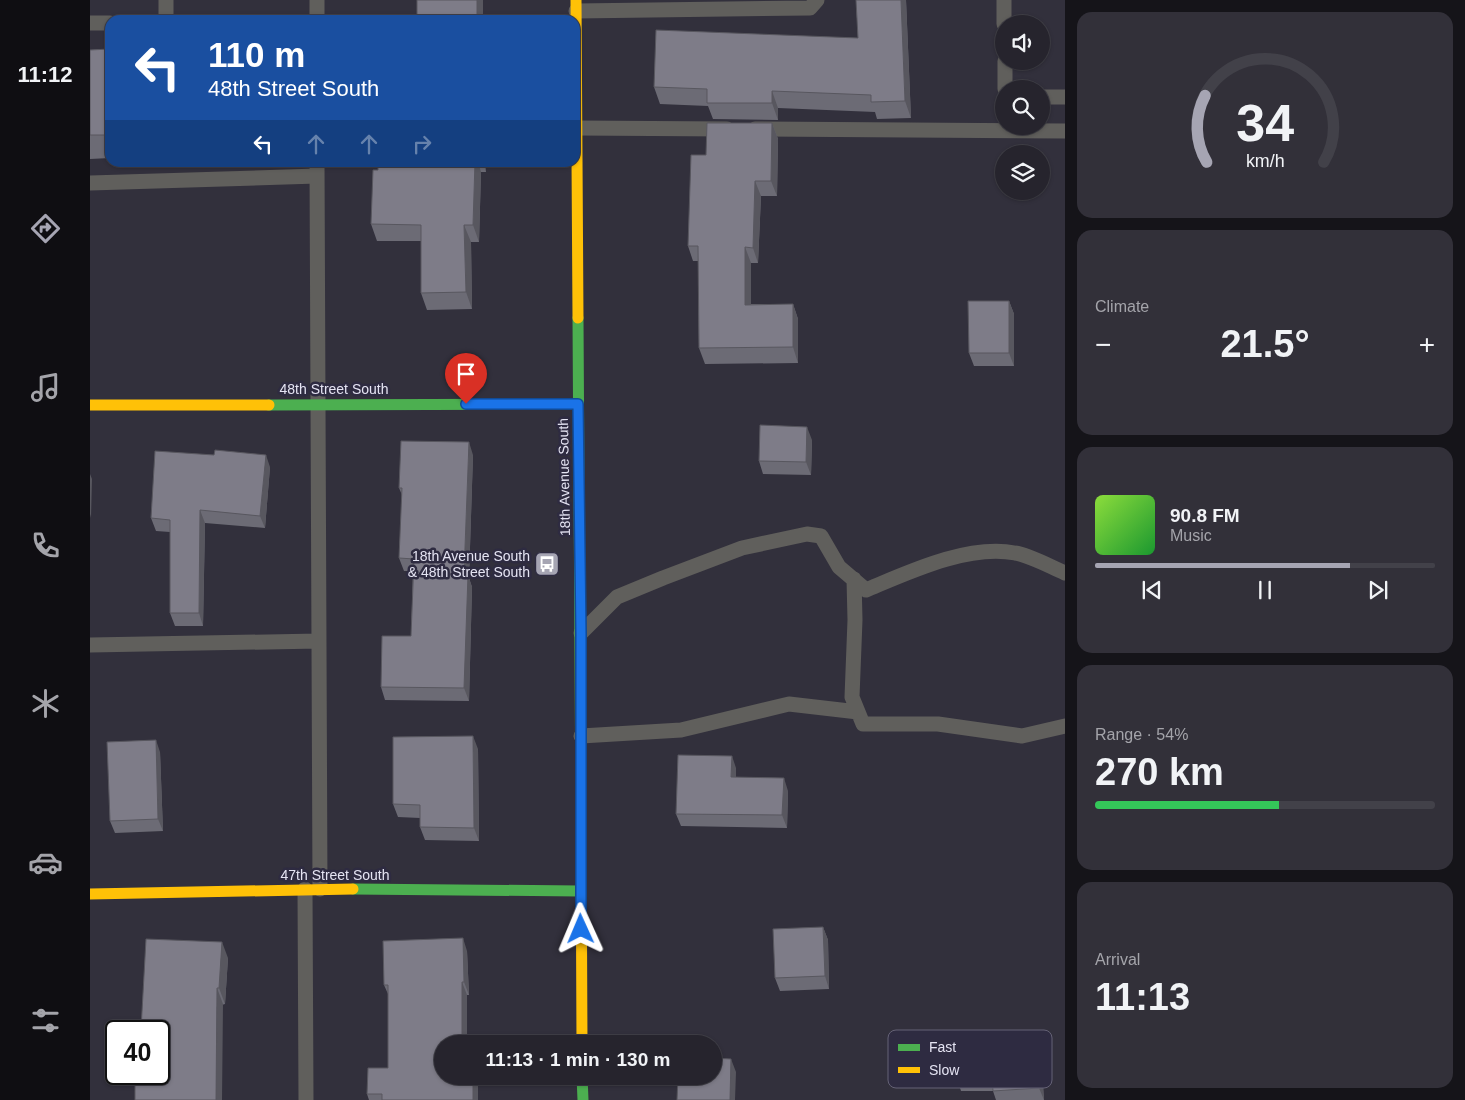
<!DOCTYPE html>
<html lang="en">
<head>
<meta charset="utf-8">
<style>
  :root { --surface:#26242d; --page:#323039; --text:#f1f3f6; --muted:#a4a4aa; --line:#424149; --accent:#a6a5b3 }
  body { margin:0; font-family:Arial,sans-serif; background:var(--page); color:var(--text); height:100vh; display:flex; flex-direction:column; font-size:19px; white-space:nowrap }
  * { box-sizing:border-box; margin:0 }
  p { font-size:16px; color:var(--muted) }
  .icon { flex:none; width:28px; height:28px; fill:none; stroke:currentColor; stroke-width:2; stroke-linecap:round; stroke-linejoin:round }
  .map { position:relative; flex:1; overflow:hidden }
  .side { display:flex; flex-direction:column; gap:12px; padding:12px; background:#151419; width:400px }
  .side>* { flex:none }
  .guide { position:absolute; left:15px; top:15px; width:475px; height:152px; border-radius:15px; box-shadow:0 1px 4px #0004,0 0 0 1px var(--line); background:#1a4fa0; color:#fff; overflow:hidden }
  .fabs { position:absolute; left:905px; top:15px; display:grid; gap:10px }
  .fabs a { display:grid; place-items:center; width:55px; height:55px; border-radius:50%; background:var(--surface); box-shadow:0 1px 4px #0004,0 0 0 1px var(--line); font-size:25px }
  .speed { position:absolute; left:15px; top:1020px; display:flex; gap:10px; font-size:25px; font-weight:700; text-align:center }
  .speed>* { display:grid; place-content:center; width:65px; height:65px; border-radius:50%; background:var(--surface); box-shadow:0 1px 4px #0004,0 0 0 1px var(--line); line-height:1 }
  .speed .limit { border:2px solid #111; border-radius:8px; background:#fff; color:#111 }
  .pin { position:absolute; display:grid; place-items:center; width:42px; height:42px; color:#fff; margin:-51px -21px; border-radius:50% 50% 50% 0; rotate:-45deg; box-shadow:0 0 5px #0007 }
  .pin .icon { rotate:45deg }
  .me { position:absolute; width:55px; margin:-28px; rotate:359deg; stroke-linejoin:round; filter:drop-shadow(0 0 4px #0008) }
  .turn { display:flex; align-items:center; gap:18px; height:105px; padding:0 20px; font-size:22px }
  .turn .icon { width:65px; height:65px; stroke-width:2.5 }
  .turn b { display:block; font-size:35px; line-height:42px }
  .lanes { display:flex; align-items:center; height:48px; padding:0 20px; background:#0003; justify-content:center; gap:25px; direction:ltr }
  .lanes .off { opacity:.35 }
  .big { font-size:38px; font-weight:800; line-height:1.1 }
  .side .tile { flex:1; display:flex; flex-direction:column; justify-content:center; gap:8px; min-width:0; padding:0 18px; border-radius:15px; background:var(--page) }
  .side .dial { align-items:center; gap:0 }
  .dial svg { height:130px; overflow:visible; fill:none; stroke:var(--line); stroke-width:7; stroke-linecap:round; text-anchor:middle }
  .dial text { fill:var(--text); stroke:none }
  .song { display:flex; align-items:center; gap:15px }
  .cover { width:60px; height:60px; border-radius:8px; background:linear-gradient(135deg,hsl(90 70% 55%),hsl(130 70% 35%)) }
  .played { height:5px; border-radius:2px; background:linear-gradient(90deg,var(--accent) 75%,var(--line) 75%) }
  .keys { display:flex; justify-content:space-around; direction:ltr }
  .heat { display:flex; justify-content:space-between; align-items:center; font-size:28px; direction:ltr }
  .charge { height:8px; border-radius:4px; background:linear-gradient(90deg,#34c759 54%,var(--line) 0) }
  .trip { position:absolute; left:344px; top:1035px; width:288px; height:50px; border-radius:25px; background:var(--surface); box-shadow:0 1px 4px #0004,0 0 0 1px var(--line); font-weight:800; line-height:50px; text-align:center }
  main { display:flex; flex:1; min-height:0 }
  .menu { display:flex; flex-direction:column; width:90px; justify-content:space-around; align-items:center; background:#0f0e12; color:var(--muted) }
  .menu .icon { width:35px; height:35px }
  .menu .current { color:var(--accent) }
  .menu b { font-size:22px; color:var(--text) }
  .map>svg:first-child { display:block }
</style>
</head>
<body>
<main>
<nav class="menu">
<b>11:12</b>
<svg class="icon current" aria-label="directions" viewBox="0 0 24 24"><path d="M12 3l9 9-9 9-9-9zM9 14v-3h6M13 9l2 2-2 2"/></svg>
<svg class="icon" aria-label="music" viewBox="0 0 24 24"><path d="M9 18V5l10-2v13"/><circle cx="6" cy="18" r="3"/><circle cx="16" cy="16" r="3"/></svg>
<svg class="icon" aria-label="phone" viewBox="0 0 24 24"><path d="M5 4h4l2 5-3 2q2 4 5 5l2-3 5 2v4C11 20 4 13 5 4z"/></svg>
<svg class="icon" aria-label="climate" viewBox="0 0 24 24"><path d="M12 3v18M4 7l16 10M4 17L20 7"/></svg>
<svg class="icon" aria-label="car" viewBox="0 0 24 24"><path d="M5 17H2v-5l4-1 3-4h7l3 4 3 1v5h-3M9 17h6M6 11h13"/><circle cx="7" cy="17" r="2"/><circle cx="17" cy="17" r="2"/></svg>
<svg class="icon" aria-label="filters" viewBox="0 0 24 24"><path d="M4 7h16M4 17h16"/><circle cx="9" cy="7" r="2"/><circle cx="15" cy="17" r="2"/></svg>
</nav>
<div class="map">
<svg width="975" height="1100" viewBox="0 0 975 1100">
  <rect width="100%" height="100%" fill="#32303c"/>
  <g fill="none" stroke-linecap="round" stroke-linejoin="round">
    <!-- lane -->
    <path stroke="#605f5c" stroke-width="15" d="M76,0V20
      M227,0V20
      M914,0V24
      M486,11L720,8L727,0
      M0,23H20
      M915,61V89
      M951,97H975
      M486,128L637,129
      M665,129L975,131
      M227,162L230,889
      M0,183L227,176
      M764,579L765,620L762,697L773,724H848L932,736L975,726
      M491,633L527,597L573,578L652,548L717,534L731,536L749,567L776,590C819,572 878,544 925,553C939,555 961,567 975,573
      M0,645L229,641
      M491,736L591,730L699,704L768,712
      M215,889L216,1100"/>
    <!-- fast -->
    <path stroke="#4caf50" stroke-width="11" d="M488,318L491,821
      M179,405L488,404
      M263,889L490,891
      M492,1076L493,1100"/>
    <!-- slow -->
    <path stroke="#ffc107" stroke-width="11" d="M486,0L488,318
      M0,405H179
      M491,821L492,1044
      M0,894L263,889"/>
  </g>
  <!-- wall -->
  <path fill="#6c6b75" d="M766,0H816L821,118L787,119L785,112L688,108V120L623,119L618,106L570,104L564,87L768,38Z
    M20,49V158L0,159V50Z
    M682,123L688,139L687,196H671L668,263H661V304H703L708,319V363L615,364L609,348L608,261H603L598,246L616,155Z
    M288,162H396V172H391L389,242H381L382,309L337,310L331,293V241H287L281,224L288,170Z
    M919,301L924,314V366H884L879,353Z
    M722,440L721,475L673,474L669,461Z
    M383,455L379,578L382,587L379,701L295,700L291,687L321,636L323,571H314L309,558L312,495L309,488Z
    M180,467L175,528L115,523L113,626H85L80,613V532L66,531L61,518Z
    M388,749L389,841L335,840L330,827V818L308,817L303,804Z
    M70,752L73,831L25,833L20,821Z
    M646,768V777L698,791L697,828L591,826L586,814Z
    M733,927L738,940L739,989L690,991L685,978Z
    M377,951L379,995H377L352,1076H386L388,1082V1100H279L277,1094L298,1068V994L294,985Z
    M138,958L135,1004L51,1030Z
    M946,1044L951,1056L954,1100H906L903,1091H871L867,1078Z"/>
  <!-- shaded-wall -->
  <path fill="#58575f" d="M387,0H393V20H387Z
    M811,0H816L821,118L815,101Z
    M682,91L688,108V120L682,103Z
    M682,123L688,139L687,196L681,181Z
    M385,162H388L391,172L389,242L383,225Z
    M393,162H396V172Z
    M665,181L671,196L668,263L663,248Z
    M374,225L381,242L382,309L376,292Z
    M655,247L661,263V320L655,305Z
    M919,301L924,314V366L919,353Z
    M703,304L708,319V363L703,347Z
    M717,427L722,440L721,475L716,462Z
    M379,442L383,455L379,578L382,587L379,701L374,688V574Z
    M176,455L180,467L175,528L170,516Z
    M0,474L2,479L1,518L0,514Z
    M110,510L115,523L113,626L109,613Z
    M383,736L388,749L389,841L384,828Z
    M66,740L70,752L73,831L68,819Z
    M642,756L646,768V790L641,777Z
    M694,778L698,791L697,828L692,815Z
    M733,927L738,940L739,989L735,976Z
    M373,938L377,951L379,995L374,982Z
    M132,942L138,958L135,1004L129,988Z
    M372,982L377,995V1044H372Z
    M127,988L133,1004L132,1100H126Z
    M946,1044L951,1056L954,1100L949,1088Z
    M641,1059L646,1072L645,1100H640Z
    M383,1076H386L388,1082V1100H383Z"/>
  <!-- building -->
  <path fill="#7e7c88" stroke="#58575f" d="M327,0H387V20H327Z
    M766,0H811L815,101L781,102V95L682,91V103H617V89L564,87L566,30L768,38Z
    M20,49V135H0V50Z
    M617,123H682L681,181H665L663,248L655,247V305L703,304V347L609,348L608,246H598L601,155H616Z
    M288,162H385L383,225H374L376,292L331,293V225L281,224L283,170H288Z
    M878,301H919V353H879Z
    M670,425L717,427L716,462L669,461Z
    M311,441L379,442L374,574L378,575L374,688L291,687L292,636H321L324,559L309,558L312,488H309Z
    M125,450L176,455L170,516L110,510L109,613H80V520L61,518L65,451L124,455Z
    M383,736L384,828L330,827V805L303,804V737Z
    M66,740L68,819L20,821L17,742Z
    M588,755L642,756L641,777L694,778L692,815L586,814Z
    M733,927L735,976L685,978L683,929Z
    M373,938L374,982H372V1044H352V1076H383V1100H292V1094H277L278,1068H298V985H294L293,941Z
    M56,939L132,942L129,988H127L126,1100H45V1074H69V1031H45V1030H51Z
    M946,1044L949,1088L903,1091L902,1078H867V1049Z
    M622,1058L641,1059L640,1100H587L588,1076H622Z"/>
  <g fill="none" stroke-linecap="round" stroke-linejoin="round">
    <defs>
      <path id="route" d="M376,404H488L491,633V929"/>
    </defs>
    <!-- route casing -->
    <use href="#route" stroke="#114b97" stroke-width="12"/>
    <!-- route -->
    <use href="#route" stroke="#1a73e8" stroke-width="9"/>
  </g>
  <!-- icons -->
  <defs>
    <symbol id="bus-square" viewBox="-11 -11 22 22"><rect x="-9" y="-9" width="18" height="18" rx="4" fill="#a6a5b3" stroke="#2e2b41"/><path d="M-5-6H5V4H4V6H2V4H-2V6H-4V4H-5ZM-3.5-4V0h7V-4ZM-3.5 1.2v1.5H-2V1.2ZM2 1.2v1.5H3.5V1.2Z" fill="#fff"/></symbol>
  </defs>
  <g fill-rule="evenodd">
    <use href="#bus-square" x="443" y="550" width="28" height="28"/>
  </g>
  <g text-anchor="middle" dominant-baseline="central" stroke-width="5" stroke-linejoin="round" paint-order="stroke">
    <!-- street labels -->
    <g font-size="14" fill="#e5e4f3" stroke="#2e2b41">
      <text x="244" y="389">48th Street South</text>
      <text transform="translate(474 477) rotate(-91)">18th Avenue South</text>
      <text x="245" y="875">47th Street South</text>
    </g>
    <!-- poi labels -->
    <g font-size="14" fill="#e5e4f3" stroke="#2e2b41" text-anchor="end">
      <text x="440" y="556">18th Avenue South<tspan x="440" dy="16">&amp; 48th Street South</tspan></text>
    </g>
  </g>
  <!-- legend -->
  <rect x="798" y="1030" width="164" height="58" rx="8" fill="#2e2b41" stroke="#656276" stroke-width="1"/>
  <rect x="808" y="1044" width="22" height="7" fill="#4caf50"/>
  <rect x="808" y="1067" width="22" height="6" fill="#ffc107"/>
  <g font-size="14" fill="#e5e4f3">
    <text x="839" y="1052">Fast</text>
    <text x="839" y="1075">Slow</text>
  </g>
</svg>
<div class="fabs">
<a><svg class="icon" aria-label="sound" viewBox="0 0 24 24"><path d="M4 9h4l5-4v14l-5-4H4zM17 9q2 3 0 6"/></svg></a>
<a><svg class="icon" aria-label="search" viewBox="0 0 24 24"><circle cx="10" cy="10" r="6"/><path d="M15 15l6 6"/></svg></a>
<a><svg class="icon" aria-label="layers" viewBox="0 0 24 24"><path d="M12 4l9 5-9 5-9-5zM3 14l9 5 9-5"/></svg></a>
</div>
<div class="speed"><div class="limit">40</div></div>
<div class="pin" style="left:376px;top:404px;background:#d93025"><svg class="icon" aria-label="arrive" viewBox="0 0 24 24"><path d="M6 21V4h12l-3 4 3 4H6"/></svg></div>
<svg class="me" style="left:491px;top:929px" viewBox="-20 -20 40 40"><path d="M0-17L14 15 0 8-14 15z" fill="#1a73e8" stroke="#fff" stroke-width="4"/></svg>
<div class="trip">11:13 · 1 min · 130 m</div>
<div class="guide">
<div class="turn"><svg class="icon" aria-label="left" viewBox="0 0 24 24"><path d="M17 20v-9H6M10 6l-5 5 5 5"/></svg><div><b>110 m</b>48th Street South</div></div>
<div class="lanes"><svg class="icon" aria-label="left" viewBox="0 0 24 24"><path d="M17 20v-9H6M10 6l-5 5 5 5"/></svg><svg class="icon off" aria-label="ahead" viewBox="0 0 24 24"><path d="M12 20V5M6 11l6-6 6 6"/></svg><svg class="icon off" aria-label="ahead" viewBox="0 0 24 24"><path d="M12 20V5M6 11l6-6 6 6"/></svg><svg class="icon off" aria-label="right" viewBox="0 0 24 24"><path d="M7 20v-9h11M14 6l5 5-5 5"/></svg></div>
</div>
</div>
<section class="side">
<div class="tile dial"><svg viewBox="0 0 100 80">
<path d="M14 69A42 42 0 1 1 86 69"/>
<path d="M14 69A42 42 0 0 1 13 28" stroke="#a6a5b3"/>
<text x="50" y="56" font-size="32" font-weight="700">34</text>
<text x="50" y="72" font-size="11">km/h</text>
</svg></div>
<div class="tile"><p>Climate</p>
<div class="heat"><a>−</a><b class="big">21.5°</b><a>+</a></div>
</div>
<div class="tile">
<div class="song"><i class="cover"></i><div><b>90.8 FM</b><p>Music</p></div></div>
<div class="played"></div>
<div class="keys"><svg class="icon" aria-label="previous" viewBox="0 0 24 24"><path d="M18 5L8 12l10 7zM5 5v14"/></svg><svg class="icon" aria-label="pause" viewBox="0 0 24 24"><path d="M8 5v14M16 5v14"/></svg><svg class="icon" aria-label="next" viewBox="0 0 24 24"><path d="M6 5l10 7-10 7zM19 5v14"/></svg></div>
</div>
<div class="tile"><p>Range · 54%</p><b class="big">270 km</b><div class="charge"></div></div>
<div class="tile"><p>Arrival</p><b class="big">11:13</b></div>
</section>
</main>
</body>
</html>
